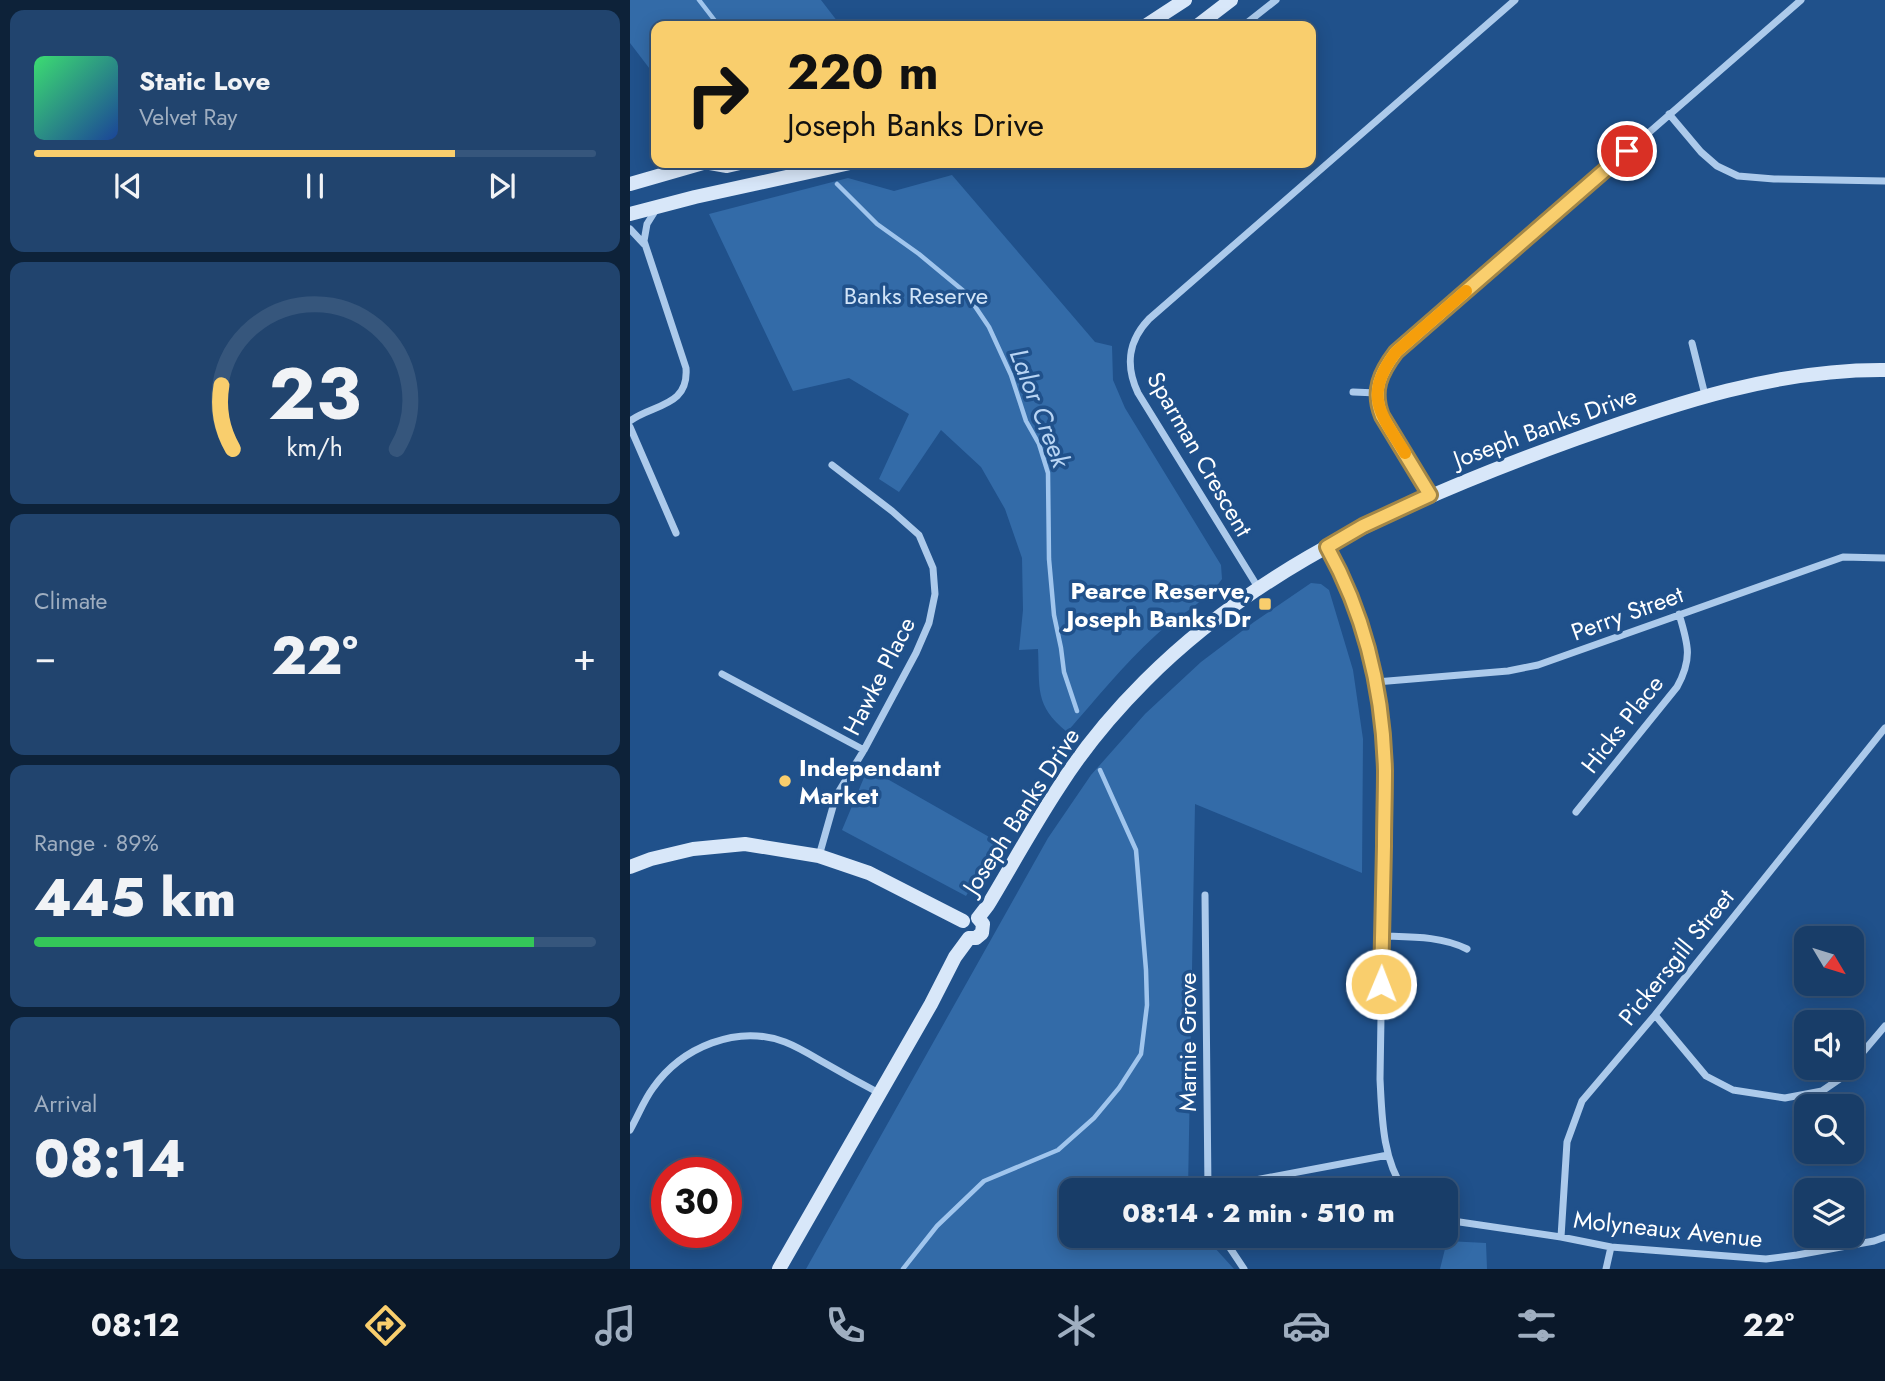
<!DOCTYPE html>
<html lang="en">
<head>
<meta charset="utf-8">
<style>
  :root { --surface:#183d68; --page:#21446e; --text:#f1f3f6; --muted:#9faec0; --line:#36567c; --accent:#f9ce6d }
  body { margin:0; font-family:Jost,sans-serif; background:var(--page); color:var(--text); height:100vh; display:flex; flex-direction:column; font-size:26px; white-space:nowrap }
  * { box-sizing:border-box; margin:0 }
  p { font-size:23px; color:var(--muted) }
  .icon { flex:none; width:38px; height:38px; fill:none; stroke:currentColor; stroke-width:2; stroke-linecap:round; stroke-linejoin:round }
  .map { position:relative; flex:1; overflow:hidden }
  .side { display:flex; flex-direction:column; gap:10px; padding:10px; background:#0d2239; width:630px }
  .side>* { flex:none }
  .banner { position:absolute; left:21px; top:21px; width:665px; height:147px; border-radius:14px; box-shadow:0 4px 18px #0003,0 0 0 2px var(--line); background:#f9ce6d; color:#111; overflow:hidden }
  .needle { width:46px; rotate:128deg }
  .buttons { position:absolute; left:1164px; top:926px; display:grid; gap:14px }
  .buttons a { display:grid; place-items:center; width:70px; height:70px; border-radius:14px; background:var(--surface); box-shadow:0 4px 18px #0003,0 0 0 2px var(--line); font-size:35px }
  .speed { position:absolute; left:21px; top:1157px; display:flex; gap:14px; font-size:35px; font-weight:700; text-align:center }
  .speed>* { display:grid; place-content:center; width:91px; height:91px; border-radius:50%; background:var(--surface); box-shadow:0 4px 18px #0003,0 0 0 2px var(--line); line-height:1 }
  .speed .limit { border:10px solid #d22; background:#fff; color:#111 }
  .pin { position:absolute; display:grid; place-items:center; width:60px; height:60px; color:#fff; margin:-30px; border:4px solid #fff; border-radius:50%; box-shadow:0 2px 7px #0007 }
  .me { position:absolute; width:77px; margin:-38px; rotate:1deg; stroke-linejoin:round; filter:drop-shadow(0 0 5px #0008) }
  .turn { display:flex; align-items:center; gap:24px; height:147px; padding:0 21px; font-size:32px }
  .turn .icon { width:91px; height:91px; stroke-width:2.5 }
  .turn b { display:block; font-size:49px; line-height:60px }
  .big { font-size:52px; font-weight:800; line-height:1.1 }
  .side .tile { flex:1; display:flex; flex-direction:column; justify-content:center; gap:10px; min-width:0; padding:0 24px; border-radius:14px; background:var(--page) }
  .side .dial { align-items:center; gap:0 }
  .dial svg { height:182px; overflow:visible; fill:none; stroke:var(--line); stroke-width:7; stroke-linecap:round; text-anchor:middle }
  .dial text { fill:var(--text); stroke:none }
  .song { display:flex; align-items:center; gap:21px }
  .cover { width:84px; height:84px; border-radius:10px; background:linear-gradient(135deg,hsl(140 70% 55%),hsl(220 70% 35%)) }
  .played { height:7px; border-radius:4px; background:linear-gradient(90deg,var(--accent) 75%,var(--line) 75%) }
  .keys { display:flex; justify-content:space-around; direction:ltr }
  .heat { display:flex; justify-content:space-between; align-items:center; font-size:38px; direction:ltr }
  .charge { height:10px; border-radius:5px; background:linear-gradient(90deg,#34c759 89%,var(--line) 0) }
  .trip { position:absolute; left:429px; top:1178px; width:399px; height:70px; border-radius:14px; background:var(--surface); box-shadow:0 4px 18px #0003,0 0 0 2px var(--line); font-weight:800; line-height:70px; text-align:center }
  .tabs { display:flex; height:112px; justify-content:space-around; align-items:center; background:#0a182a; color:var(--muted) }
  .tabs .icon { width:49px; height:49px }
  .tabs .selected { color:var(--accent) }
  .tabs b { font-size:32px; color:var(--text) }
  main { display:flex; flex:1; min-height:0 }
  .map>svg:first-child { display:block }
</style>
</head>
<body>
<main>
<section class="side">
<div class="tile">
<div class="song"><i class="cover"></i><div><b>Static Love</b><p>Velvet Ray</p></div></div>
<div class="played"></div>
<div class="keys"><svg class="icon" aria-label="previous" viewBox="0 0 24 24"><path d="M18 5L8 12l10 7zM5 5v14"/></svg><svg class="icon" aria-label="pause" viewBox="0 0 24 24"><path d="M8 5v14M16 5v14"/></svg><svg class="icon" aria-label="next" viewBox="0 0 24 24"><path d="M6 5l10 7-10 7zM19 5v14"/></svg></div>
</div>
<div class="tile dial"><svg viewBox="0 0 100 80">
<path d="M14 69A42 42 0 1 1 86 69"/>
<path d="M14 69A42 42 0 0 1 9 41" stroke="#f9ce6d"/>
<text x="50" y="56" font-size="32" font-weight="700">23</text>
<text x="50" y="72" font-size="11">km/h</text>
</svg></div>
<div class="tile"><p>Climate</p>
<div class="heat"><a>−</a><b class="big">22°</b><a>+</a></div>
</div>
<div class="tile"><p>Range · 89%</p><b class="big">445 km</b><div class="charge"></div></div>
<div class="tile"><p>Arrival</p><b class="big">08:14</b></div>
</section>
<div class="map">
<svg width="1255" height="1269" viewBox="0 0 1255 1269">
  <rect width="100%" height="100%" fill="#20518b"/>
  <!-- green -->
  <path fill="#336ba8" d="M0,0H191L211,26H26V77L0,43Z
    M322,175L465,342L482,346L483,380L495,408L591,565L592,579C575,603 547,616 526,635C493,665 466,699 437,732C404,705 410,688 408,649L389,650L393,610L392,558L375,509L351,467L311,430L269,492L249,479L279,414L219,378L163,391L79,214L218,178L264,191Z
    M681,583L691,584L699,590L723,670L733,739L732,873L565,804L558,1190H441V1236H574L604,1269H176L418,838L461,775L515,714L571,662L624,622Z
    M238,768L368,842L336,896L212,830Z
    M817,1241L856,1243L857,1269H810Z"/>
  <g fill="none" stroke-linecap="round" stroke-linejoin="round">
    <!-- stream -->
    <path stroke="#a0c5ed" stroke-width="4.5" d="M69,0L89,26
      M207,184L247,224L289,254L336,293L359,327L381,375L396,421L409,444L418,473L419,559L424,615L431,648L434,672L447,711
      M273,1269L307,1226L354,1181L428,1150L464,1118L489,1088L511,1054L517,1005L516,970L506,850L470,770"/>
    <!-- street -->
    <path stroke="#accaeb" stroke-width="7" d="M613,26L646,0
      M1039,114L1071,152L1087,166L1108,176L1144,179L1255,181
      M0,229L14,244
      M1062,343L1075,395
      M723,392L747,393
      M0,421C23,404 59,407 56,368L14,241L17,224L27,208
      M0,427L46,533
      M800,495L752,416C742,391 750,373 766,353L1171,0
      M697,547C738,619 749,688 755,770L750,1079C752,1116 752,1158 774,1190
      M629,589L508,393C495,365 498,341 519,319L885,0
      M92,674L234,750
      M746,682L878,671L908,665L1213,557L1255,558
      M946,812L1047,687C1063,658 1058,644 1049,614
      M189,856L206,796L234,750L286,653L299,623L305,594L303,568L289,535L262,511L202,465
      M575,895L578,1190
      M752,936C781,937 811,936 837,949
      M1025,1015L1076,1076L1103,1090L1155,1098L1192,1091L1211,1078L1220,1068
      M1222,1065L1255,1026
      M0,1130C8,1116 14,1100 23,1088C52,1047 107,1024 155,1042C168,1047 181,1055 193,1062C212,1073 230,1083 249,1093
      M578,1189L758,1155
      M816,1220L931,1237L981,1247L1136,1259L1167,1255L1244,1241L1255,1237
      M592,1236L614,1269
      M931,1237L937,1142L952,1101L1025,1015L1255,728
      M976,1269L981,1247"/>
    <!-- secondary -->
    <path stroke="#d8e7f9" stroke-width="14" d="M515,26L555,0
      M567,26L601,0
      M80,163L97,166L110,163
      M0,184L73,163
      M0,214L65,197L220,163
      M0,867L21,859L63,849L115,844L189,856L239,873L333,921
      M348,918L358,905C382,865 404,825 429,787C453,749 483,713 515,681C634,561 791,495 946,439C1046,403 1147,369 1255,370
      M339,938H346L352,933L353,924L348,918
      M149,1269L301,1004L325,957L339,938"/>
  </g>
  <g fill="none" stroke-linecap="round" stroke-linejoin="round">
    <defs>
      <path id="route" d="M751,984C752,938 753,892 754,846C754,821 755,796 755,771C753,693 735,615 697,547L733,526L800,495L752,416C742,391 750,373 766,352L997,151"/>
    </defs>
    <!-- route casing -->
    <use href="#route" stroke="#a28647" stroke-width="18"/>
    <!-- route -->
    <use href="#route" stroke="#f9ce6d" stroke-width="12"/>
    <!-- slow -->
    <path stroke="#f59e0b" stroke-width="12" d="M775,453C751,414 732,396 766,352L836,291"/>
  </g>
  <!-- markers -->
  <g fill="#f9ce6d" stroke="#20518b" stroke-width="2.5">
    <rect x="628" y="597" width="14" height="14" rx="3.5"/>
    <circle cx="155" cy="781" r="7"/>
  </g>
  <g text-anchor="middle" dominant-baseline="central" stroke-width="7" stroke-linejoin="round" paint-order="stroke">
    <!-- park labels -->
    <g font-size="24" fill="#d1e4f8" stroke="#20518b">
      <text x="286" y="295">Banks Reserve</text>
    </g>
    <!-- street labels -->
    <g font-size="24" fill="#fff" stroke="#20518b">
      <text transform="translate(915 427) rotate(-20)">Joseph Banks Drive</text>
      <text transform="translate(570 454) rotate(60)">Sparman Crescent</text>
      <text transform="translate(997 613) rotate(-20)">Perry Street</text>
      <text transform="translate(249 676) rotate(-63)">Hawke Place</text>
      <text transform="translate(992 724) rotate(-52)">Hicks Place</text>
      <text transform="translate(391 811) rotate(-57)">Joseph Banks Drive</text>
      <text transform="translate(1046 957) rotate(-51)">Pickersgill Street</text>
      <text transform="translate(557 1042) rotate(-90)">Marnie Grove</text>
      <text transform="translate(1038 1229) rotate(6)">Molyneaux Avenue</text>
    </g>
    <!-- poi labels -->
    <g font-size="24" font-weight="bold" fill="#fff" stroke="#20518b" text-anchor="end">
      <text x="621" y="590">Pearce Reserve,<tspan x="621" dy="28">Joseph Banks Dr</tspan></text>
      <text x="169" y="767" text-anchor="start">Independant<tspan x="169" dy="28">Market</tspan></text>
    </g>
    <!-- water labels -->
    <g font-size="26" font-style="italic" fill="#b8d4f3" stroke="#20518b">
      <text transform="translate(410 408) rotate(69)">Lalor Creek</text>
    </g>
  </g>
</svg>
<div class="buttons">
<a><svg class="needle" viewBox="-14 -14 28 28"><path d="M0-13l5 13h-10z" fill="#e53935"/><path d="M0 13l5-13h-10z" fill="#9faec0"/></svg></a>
<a><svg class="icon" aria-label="sound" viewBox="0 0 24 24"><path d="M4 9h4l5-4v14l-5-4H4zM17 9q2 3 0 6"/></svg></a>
<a><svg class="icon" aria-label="search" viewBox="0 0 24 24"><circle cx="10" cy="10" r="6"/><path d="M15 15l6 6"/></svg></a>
<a><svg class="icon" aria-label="layers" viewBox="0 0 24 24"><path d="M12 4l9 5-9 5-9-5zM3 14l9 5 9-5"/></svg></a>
</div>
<div class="speed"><div class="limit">30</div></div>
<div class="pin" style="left:997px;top:151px;background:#d93025"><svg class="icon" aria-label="arrive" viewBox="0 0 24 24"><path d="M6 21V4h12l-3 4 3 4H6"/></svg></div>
<svg class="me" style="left:751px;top:984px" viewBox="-20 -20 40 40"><circle r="17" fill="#f9ce6d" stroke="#fff" stroke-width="3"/><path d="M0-11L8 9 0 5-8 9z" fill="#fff"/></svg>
<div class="trip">08:14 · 2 min · 510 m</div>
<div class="banner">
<div class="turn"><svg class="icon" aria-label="right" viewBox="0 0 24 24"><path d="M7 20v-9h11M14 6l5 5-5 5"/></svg><div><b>220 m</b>Joseph Banks Drive</div></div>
</div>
</div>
</main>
<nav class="tabs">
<b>08:12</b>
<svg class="icon selected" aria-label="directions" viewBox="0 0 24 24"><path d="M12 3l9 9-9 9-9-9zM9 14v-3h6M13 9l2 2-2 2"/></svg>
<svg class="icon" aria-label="music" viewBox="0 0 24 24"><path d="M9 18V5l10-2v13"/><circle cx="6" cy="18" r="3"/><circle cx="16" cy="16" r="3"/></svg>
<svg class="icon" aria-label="phone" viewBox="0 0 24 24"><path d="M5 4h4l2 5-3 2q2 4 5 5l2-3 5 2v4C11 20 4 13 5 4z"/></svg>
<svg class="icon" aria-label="climate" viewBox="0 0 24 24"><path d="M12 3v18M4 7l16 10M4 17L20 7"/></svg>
<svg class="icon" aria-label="car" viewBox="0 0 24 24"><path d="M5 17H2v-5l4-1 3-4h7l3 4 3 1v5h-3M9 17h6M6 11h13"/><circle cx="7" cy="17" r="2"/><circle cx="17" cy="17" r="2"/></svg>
<svg class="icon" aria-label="filters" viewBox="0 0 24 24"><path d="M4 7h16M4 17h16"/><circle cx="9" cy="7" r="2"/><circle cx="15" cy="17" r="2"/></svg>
<b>22°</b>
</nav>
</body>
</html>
